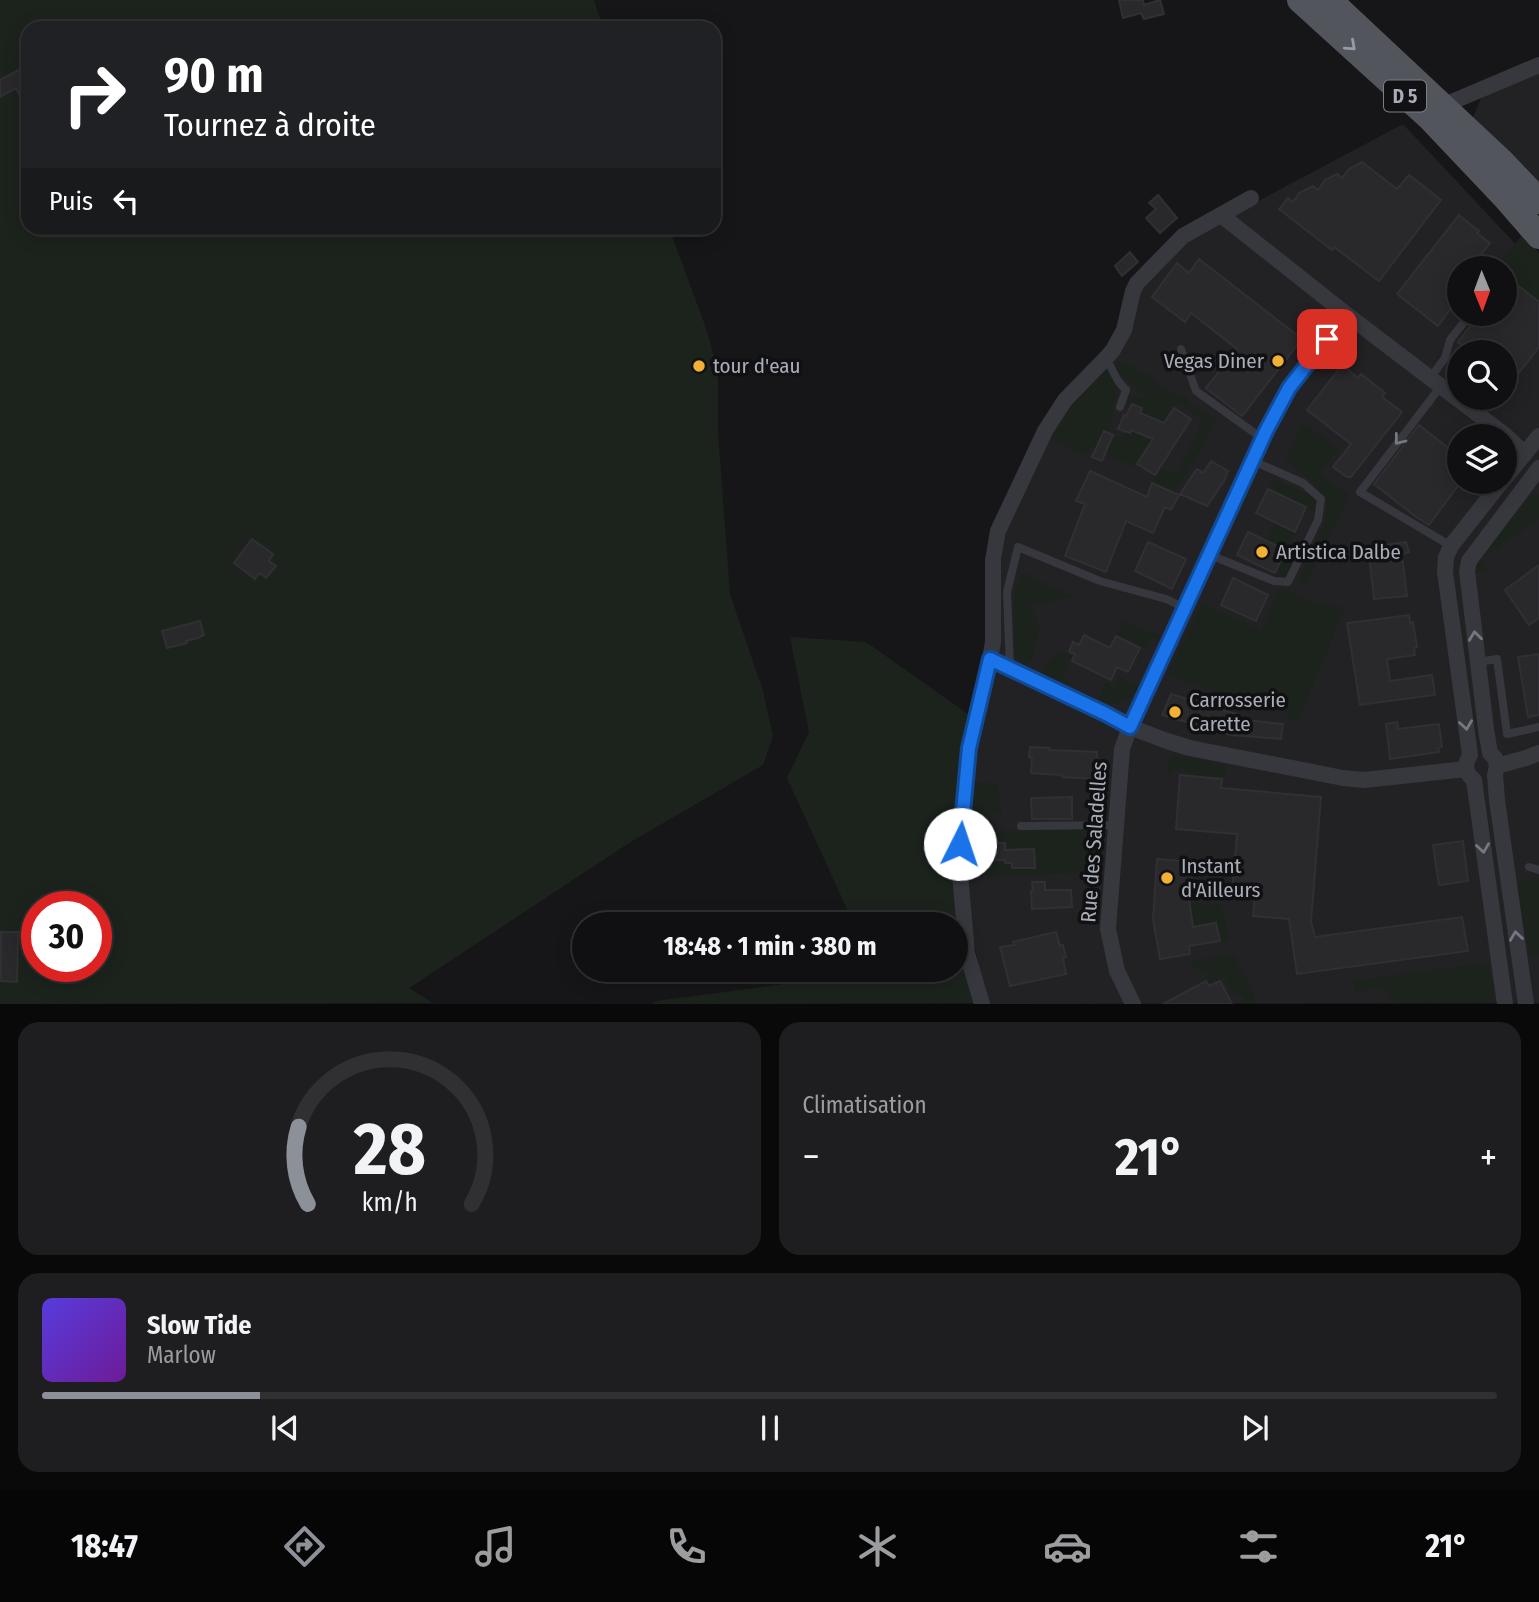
<!DOCTYPE html>
<html lang="fr">
<head>
<meta charset="utf-8">
<style>
  :root { --surface:#101012; --page:#1e1e20; --text:#f1f3f6; --muted:#9c9d9f; --line:#303032; --accent:#8c9099 }
  body { margin:0; font-family:"Fira Sans Condensed",sans-serif; background:var(--page); color:var(--text); height:100vh; display:flex; flex-direction:column; font-size:26px; white-space:nowrap }
  * { box-sizing:border-box; margin:0 }
  p { font-size:23px; color:var(--muted) }
  .icon { flex:none; width:38px; height:38px; fill:none; stroke:currentColor; stroke-width:2; stroke-linecap:round; stroke-linejoin:round }
  .map { position:relative; height:1004px; overflow:hidden }
  .side { display:flex; flex-direction:column; gap:18px; padding:18px; background:#09090a; flex:1 }
  .side>* { flex:none }
  .guide { position:absolute; left:21px; top:21px; width:700px; height:214px; border-radius:21px; box-shadow:0 4px 18px #0003,0 0 0 2px var(--line); background:#202124; color:#fff; overflow:hidden }
  .needle { width:46px; rotate:179deg }
  .controls { position:absolute; left:1447px; top:256px; display:grid; gap:14px }
  .controls a { display:grid; place-items:center; width:70px; height:70px; border-radius:50%; background:var(--surface); box-shadow:0 4px 18px #0003,0 0 0 2px var(--line); font-size:35px }
  .speed { position:absolute; left:21px; top:891px; display:flex; gap:14px; font-size:35px; font-weight:700; text-align:center }
  .speed>* { display:grid; place-content:center; width:91px; height:91px; border-radius:50%; background:var(--surface); box-shadow:0 4px 18px #0003,0 0 0 2px var(--line); line-height:1 }
  .speed .limit { border:10px solid #d22; background:#fff; color:#111 }
  .pin { position:absolute; display:grid; place-items:center; width:60px; height:60px; color:#fff; margin:-30px; border-radius:14px; box-shadow:0 4px 10px #0006 }
  .me { position:absolute; width:77px; margin:-38px; rotate:4deg; stroke-linejoin:round; filter:drop-shadow(0 0 5px #0008) }
  .turn { display:flex; align-items:center; gap:24px; height:147px; padding:0 28px; font-size:32px }
  .turn .icon { width:91px; height:91px; stroke-width:2.5 }
  .turn b { display:block; font-size:49px; line-height:60px }
  .then { display:flex; align-items:center; height:66px; padding:0 28px; background:#0003; gap:14px; font-size:26px }
  .big { font-size:52px; font-weight:700; line-height:1.1 }
  .side .tile { flex:1; display:flex; flex-direction:column; justify-content:center; gap:10px; min-width:0; padding:0 24px; border-radius:21px; background:var(--page) }
  .side .dial { align-items:center; gap:0 }
  .dial svg { height:182px; overflow:visible; fill:none; stroke:var(--line); stroke-width:7; stroke-linecap:round; text-anchor:middle }
  .dial text { fill:var(--text); stroke:none }
  .song { display:flex; align-items:center; gap:21px }
  .cover { width:84px; height:84px; border-radius:10px; background:linear-gradient(135deg,hsl(250 70% 55%),hsl(280 70% 35%)) }
  .played { height:7px; border-radius:4px; background:linear-gradient(90deg,var(--accent) 15%,var(--line) 15%) }
  .keys { display:flex; justify-content:space-around; direction:ltr }
  .heat { display:flex; justify-content:space-between; align-items:center; font-size:38px; direction:ltr }
  .side .tiles { flex:1; display:grid; gap:18px; grid-template-columns:1fr 1fr }
  .tile:last-child { grid-column:span 2 }
  .trip { position:absolute; left:572px; top:912px; width:396px; height:70px; border-radius:35px; background:var(--surface); box-shadow:0 4px 18px #0003,0 0 0 2px var(--line); font-weight:700; line-height:70px; text-align:center }
  .menu { display:flex; height:112px; justify-content:space-around; align-items:center; background:#060607; color:var(--muted) }
  .menu .icon { width:49px; height:49px }
  .menu .on { color:var(--accent) }
  .menu b { font-size:32px; color:var(--text) }
  .map>svg:first-child { display:block }
</style>
</head>
<body>
<div class="map">
<svg width="1539" height="1004" viewBox="0 0 1539 1004">
  <rect width="100%" height="100%" fill="#161618"/>
  <!-- built -->
  <path fill="#222225" fill-rule="evenodd" d="M1539,70V188L1473,118L1483,93Z
    M1403,124L1539,269V1003L988,1004L970,928L965,849L974,750L1000,648L1001,562L1006,532L1053,425L1102,369L1113,363L1124,346L1142,288L1185,240ZM1460,268H1505V313H1460ZM1460,352H1505V397H1460ZM1460,436H1505V481H1460Z"/>
  <!-- green -->
  <path fill="#1c231d" fill-rule="evenodd" d="M0,0H594L603,28H28V228H669L706,328L718,372V432L730,594L763,691L773,736L763,765L629,843L409,988L433,1003L0,1004ZM37,906H96V966H37Z
    M1522,235L1539,253V300L1508,277L1505,280V268H1497Z
    M1119,360L1152,377L1159,386L1188,398L1189,403L1218,419L1175,492L1152,483L1161,468L1176,475L1199,428L1200,417L1176,402L1134,467L1107,454L1113,437H1124L1127,433L1130,434L1132,431L1141,435L1149,419V416L1141,413L1142,408L1126,401L1128,395L1149,399L1118,372L1116,365Z
    M1105,367L1112,377L1118,391L1108,432L1103,431L1095,450L1090,447L1087,456L1054,441L1049,436L1070,404Z
    M1303,422L1338,448L1319,475L1349,495L1306,585L1298,580L1325,522L1327,505L1316,485L1285,459Z
    M1273,480L1311,495L1318,504L1315,512L1269,489Z
    M1539,494V519L1481,559L1488,569L1487,571L1474,572L1478,557L1531,496Z
    M1275,524L1294,532L1291,545L1299,551L1285,580L1276,575L1287,550L1267,540Z
    M1023,573L1072,596L1039,604L1036,600L1030,604L1040,626L1032,659L1025,665L1017,659L1015,650L1014,592Z
    M1281,587L1309,602L1345,608L1297,723L1283,711L1241,702L1167,675L1202,603L1261,630Z
    M1123,620L1151,634L1152,631L1164,638L1162,641L1153,638L1146,649L1128,638L1126,641L1117,637Z
    M790,637L866,642L968,714L953,834L958,942L977,1003L652,1004L656,1001L875,972V970H956V924H854L787,778L809,732Z
    M1062,651L1072,656L1062,682L1042,673C1047,662 1051,656 1062,651Z
    M1119,676L1141,687C1124,702 1122,709 1099,700L1105,683L1114,687Z
    M1174,754L1227,766L1224,778L1190,775L1185,768C1177,767 1175,770 1170,776H1167L1170,757Z
    M972,782L997,783L1002,814L986,815V830L968,831Z
    M1104,829L1102,871L987,878L985,843H973L971,832ZM1007,842V848H1035L1037,863L1019,864V868L1012,869L1011,864H1005L1004,861L993,860L990,843Z
    M1539,878V955L1529,957L1517,882Z
    M1168,902L1222,905L1230,939L1221,941L1217,923L1195,926L1191,910L1183,911Z
    M1233,954L1255,996V1001L1247,1003L1242,996L1231,991L1224,977L1210,983L1206,977L1208,976V972L1199,970L1189,962Z
    M1489,962L1495,1003H1393L1384,987L1356,992L1354,981Z"/>
  <!-- building -->
  <path fill="#29292c" stroke="#303034" stroke-width="2" d="M1119,0H1143L1144,5L1160,0L1164,14L1144,19L1141,13L1123,18Z
    M28,65V112L16,88L0,97V80Z
    M1362,162L1397,189L1409,175L1441,200L1379,281L1334,247L1332,250L1279,209L1288,198L1293,202L1299,193L1313,186L1318,190L1325,180L1337,174L1342,178L1349,169Z
    M1158,195L1177,218L1160,233L1146,218L1156,209L1149,203Z
    M1459,215L1479,231L1477,233L1490,243L1471,268H1460V283L1447,299L1454,304L1438,326L1397,294Z
    M1130,252L1138,262L1122,276L1115,266Z
    M1199,259L1302,339L1242,416L1206,388L1237,349L1191,313L1185,322L1152,297L1177,263L1189,273Z
    M1505,275L1539,302V347L1511,383L1505,379V352H1470L1458,342L1480,313H1505Z
    M1342,365L1358,378L1361,374L1385,393L1382,397L1402,412L1351,477H1347L1333,467L1351,444L1307,410Z
    M1132,404L1142,408L1140,413L1164,423L1174,408L1191,419L1155,475L1137,464L1153,439L1131,430L1130,433L1118,429L1124,415L1126,416Z
    M1419,425L1460,457V483L1429,525L1416,517L1374,484Z
    M1104,431L1113,435L1102,461L1092,457Z
    M1211,461L1228,471L1224,481L1207,506L1180,494L1197,469L1203,473Z
    M1090,471L1147,497L1152,483L1179,495L1171,510L1165,507L1153,533L1126,521L1106,572L1065,556L1085,504L1076,501Z
    M1268,489L1306,507L1295,532L1256,513Z
    M1248,532L1286,550L1275,573L1237,555Z
    M252,539L273,554L269,561L276,566L266,578L259,573L255,579L234,563Z
    M1148,542L1186,559L1172,589L1135,571Z
    M1406,542L1409,552L1402,555L1407,596L1374,599L1368,547Z
    M1539,565V618L1529,625L1505,590Z
    M1233,578L1268,595L1256,621L1221,605Z
    M1409,615L1410,623L1413,622L1417,647L1414,648L1415,655L1387,659L1390,681L1432,675L1435,695L1360,705L1347,623Z
    M200,621L204,635L198,638L186,641L187,643L167,648L162,631Z
    M1084,635L1110,648L1116,636L1140,648L1128,672L1117,667L1111,680L1072,661L1075,654L1069,652L1073,642L1079,645Z
    M1539,654V715L1528,717L1518,657Z
    M1171,694L1236,714L1234,719L1283,724L1281,739L1231,735L1162,715Z
    M1397,722L1398,729L1439,724L1442,747L1438,748L1439,752L1390,759L1386,724Z
    M1030,747L1050,748V750L1097,752L1096,779L1062,777V775L1031,773L1032,758L1029,757Z
    M1180,775L1222,779L1221,788L1321,797L1311,921L1315,937L1462,917L1468,951L1297,974L1289,919L1253,916L1255,894L1232,892L1237,834L1176,829Z
    M1072,797V819H1032L1031,798Z
    M1463,841L1468,881L1439,885L1433,845Z
    M993,843H1005V850L1034,849L1035,868H1012V863H1005V860H994Z
    M1157,859L1193,862L1190,893H1188L1193,927L1216,923L1220,941L1189,946L1190,954L1160,959L1153,919Z
    M1032,882H1045V890H1071L1072,907L1032,909L1031,891H1033Z
    M1,932H18L17,982L1,981Z
    M1056,932L1060,946L1063,945L1066,957L1063,958L1066,974L1010,986L1000,947L1014,945L1013,942Z
    M1206,981L1209,986L1220,981L1232,1004H1163Z"/>
  <g fill="none" stroke-linecap="round" stroke-linejoin="round">
    <!-- service -->
    <path stroke="#37383d" stroke-width="8" d="M1181,349L1196,391L1263,439
      M1106,358L1118,381L1126,390L1120,407
      M1430,378L1445,358L1450,340L1471,313
      M1441,386L1360,492L1451,546
      M1210,555L1274,581L1288,582L1318,520L1321,499L1303,483L1253,461
      M1478,662L1497,659L1507,734L1539,727
      M1010,669L1007,592L1018,547L1100,581L1166,599L1185,608
      M1021,826L1116,825
      M1529,867L1539,870"/>
    <!-- minor -->
    <path stroke="#37383d" stroke-width="16" d="M1442,106L1539,65
      M1221,215L1346,314L1505,435L1525,454
      M1505,478L1539,436
      M1502,481L1451,546L1446,557L1445,572L1470,755C1464,765 1465,773 1474,780L1505,1004
      M990,659L1106,714L1130,727L1167,741L1190,748L1343,778L1364,780L1466,769
      M1497,766L1526,758L1539,753
      M982,1004L967,953L959,863L969,748L990,659L993,642V560L998,531L1045,431L1065,400L1106,358L1113,350L1124,330L1133,291L1137,283L1183,236L1251,198
      M1133,1004L1117,971L1108,929L1122,749L1130,727L1266,431L1289,388L1346,314
      M1526,1004L1497,800L1495,775L1497,766L1495,758L1490,753L1486,729L1467,571L1469,561L1539,468"/>
    <!-- primary -->
    <path stroke="#53555c" stroke-width="26" d="M1300,0L1431,119L1504,196L1539,236
      M1329,0L1502,162L1539,201"/>
  </g>
  <!-- one-way arrows -->
  <defs><path id="oneway-chevron" d="M-2-3.5L2.5 0L-2 3.5" fill="none" stroke-width="1.6" stroke-linecap="round" stroke-linejoin="round" transform="scale(1.75)"/></defs>
  <use stroke="#979ba6" href="#oneway-chevron" transform="translate(1351 46) rotate(42)"/>
  <g stroke="#757881">
    <use href="#oneway-chevron" transform="translate(1399 440) rotate(128)"/>
    <use href="#oneway-chevron" transform="translate(1475 636) rotate(-97)"/>
    <use href="#oneway-chevron" transform="translate(1466 725) rotate(82)"/>
    <use href="#oneway-chevron" transform="translate(1483 848) rotate(82)"/>
    <use href="#oneway-chevron" transform="translate(1516 936) rotate(-98)"/>
  </g>
  <g fill="none" stroke-linecap="round" stroke-linejoin="round">
    <defs>
      <path id="route" d="M960,844L969,748L990,659L1106,714L1130,727L1266,431L1289,388L1327,339"/>
    </defs>
    <!-- route casing -->
    <use href="#route" stroke="#114b97" stroke-width="18"/>
    <!-- route -->
    <use href="#route" stroke="#1a73e8" stroke-width="12"/>
  </g>
  <!-- markers -->
  <g fill="#f2b134" stroke="#111113" stroke-width="2.5">
    <circle cx="1278" cy="361" r="7"/>
    <circle cx="699" cy="366" r="7"/>
    <circle cx="1262" cy="552" r="7"/>
    <circle cx="1175" cy="712" r="7"/>
    <circle cx="1167" cy="878" r="7"/>
  </g>
  <g text-anchor="middle" dominant-baseline="central" stroke-width="7" stroke-linejoin="round" paint-order="stroke">
    <!-- shield labels -->
    <rect fill="#111113" stroke="#7b7e86" stroke-width="2" x="1384" y="80.5" width="42" height="31" rx="5"/>
    <g font-size="19" font-weight="bold" fill="#a8adb8">
      <text x="1405" y="96">D 5</text>
    </g>
    <!-- poi labels -->
    <g font-size="21" fill="#a8adb8" stroke="#111113" text-anchor="start">
      <text x="1264" y="361" text-anchor="end">Vegas Diner</text>
      <text x="713" y="366">tour d'eau</text>
      <text x="1276" y="552">Artistica Dalbe</text>
      <text x="1189" y="700">Carrosserie<tspan x="1189" dy="24">Carette</tspan></text>
      <text x="1181" y="866">Instant<tspan x="1181" dy="24">d'Ailleurs</tspan></text>
    </g>
    <!-- street labels -->
    <g font-size="21" fill="#a8adb8" stroke="#111113">
      <text transform="translate(1094 842) rotate(-86)">Rue des Saladelles</text>
    </g>
  </g>
</svg>
<div class="controls">
<a><svg class="needle" viewBox="-14 -14 28 28"><path d="M0-13l5 13h-10z" fill="#e53935"/><path d="M0 13l5-13h-10z" fill="#9c9d9f"/></svg></a>
<a><svg class="icon" aria-label="search" viewBox="0 0 24 24"><circle cx="10" cy="10" r="6"/><path d="M15 15l6 6"/></svg></a>
<a><svg class="icon" aria-label="layers" viewBox="0 0 24 24"><path d="M12 4l9 5-9 5-9-5zM3 14l9 5 9-5"/></svg></a>
</div>
<div class="speed"><div class="limit">30</div></div>
<div class="pin" style="left:1327px;top:339px;background:#d93025"><svg class="icon" aria-label="arrive" viewBox="0 0 24 24"><path d="M6 21V4h12l-3 4 3 4H6"/></svg></div>
<svg class="me" style="left:960px;top:844px" viewBox="-20 -20 40 40"><circle r="19" fill="#fff"/><path d="M0-13L10 11 0 6-10 11z" fill="#1a73e8"/></svg>
<div class="trip">18:48 · 1 min · 380 m</div>
<div class="guide">
<div class="turn"><svg class="icon" aria-label="right" viewBox="0 0 24 24"><path d="M7 20v-9h11M14 6l5 5-5 5"/></svg><div><b>90 m</b>Tournez à droite</div></div>
<div class="then">Puis<svg class="icon" aria-label="left" viewBox="0 0 24 24"><path d="M17 20v-9H6M10 6l-5 5 5 5"/></svg></div>
</div>
</div>
<section class="side">
<div class="tiles">
<div class="tile dial"><svg viewBox="0 0 100 80">
<path d="M14 69A42 42 0 1 1 86 69"/>
<path d="M14 69A42 42 0 0 1 10 35" stroke="#8c9099"/>
<text x="50" y="56" font-size="32" font-weight="700">28</text>
<text x="50" y="72" font-size="11">km/h</text>
</svg></div>
<div class="tile"><p>Climatisation</p>
<div class="heat"><a>−</a><b class="big">21°</b><a>+</a></div>
</div>
<div class="tile">
<div class="song"><i class="cover"></i><div><b>Slow Tide</b><p>Marlow</p></div></div>
<div class="played"></div>
<div class="keys"><svg class="icon" aria-label="previous" viewBox="0 0 24 24"><path d="M18 5L8 12l10 7zM5 5v14"/></svg><svg class="icon" aria-label="pause" viewBox="0 0 24 24"><path d="M8 5v14M16 5v14"/></svg><svg class="icon" aria-label="next" viewBox="0 0 24 24"><path d="M6 5l10 7-10 7zM19 5v14"/></svg></div>
</div>
</div>
</section>
<nav class="menu">
<b>18:47</b>
<svg class="icon on" aria-label="directions" viewBox="0 0 24 24"><path d="M12 3l9 9-9 9-9-9zM9 14v-3h6M13 9l2 2-2 2"/></svg>
<svg class="icon" aria-label="music" viewBox="0 0 24 24"><path d="M9 18V5l10-2v13"/><circle cx="6" cy="18" r="3"/><circle cx="16" cy="16" r="3"/></svg>
<svg class="icon" aria-label="phone" viewBox="0 0 24 24"><path d="M5 4h4l2 5-3 2q2 4 5 5l2-3 5 2v4C11 20 4 13 5 4z"/></svg>
<svg class="icon" aria-label="climate" viewBox="0 0 24 24"><path d="M12 3v18M4 7l16 10M4 17L20 7"/></svg>
<svg class="icon" aria-label="car" viewBox="0 0 24 24"><path d="M5 17H2v-5l4-1 3-4h7l3 4 3 1v5h-3M9 17h6M6 11h13"/><circle cx="7" cy="17" r="2"/><circle cx="17" cy="17" r="2"/></svg>
<svg class="icon" aria-label="filters" viewBox="0 0 24 24"><path d="M4 7h16M4 17h16"/><circle cx="9" cy="7" r="2"/><circle cx="15" cy="17" r="2"/></svg>
<b>21°</b>
</nav>
</body>
</html>
